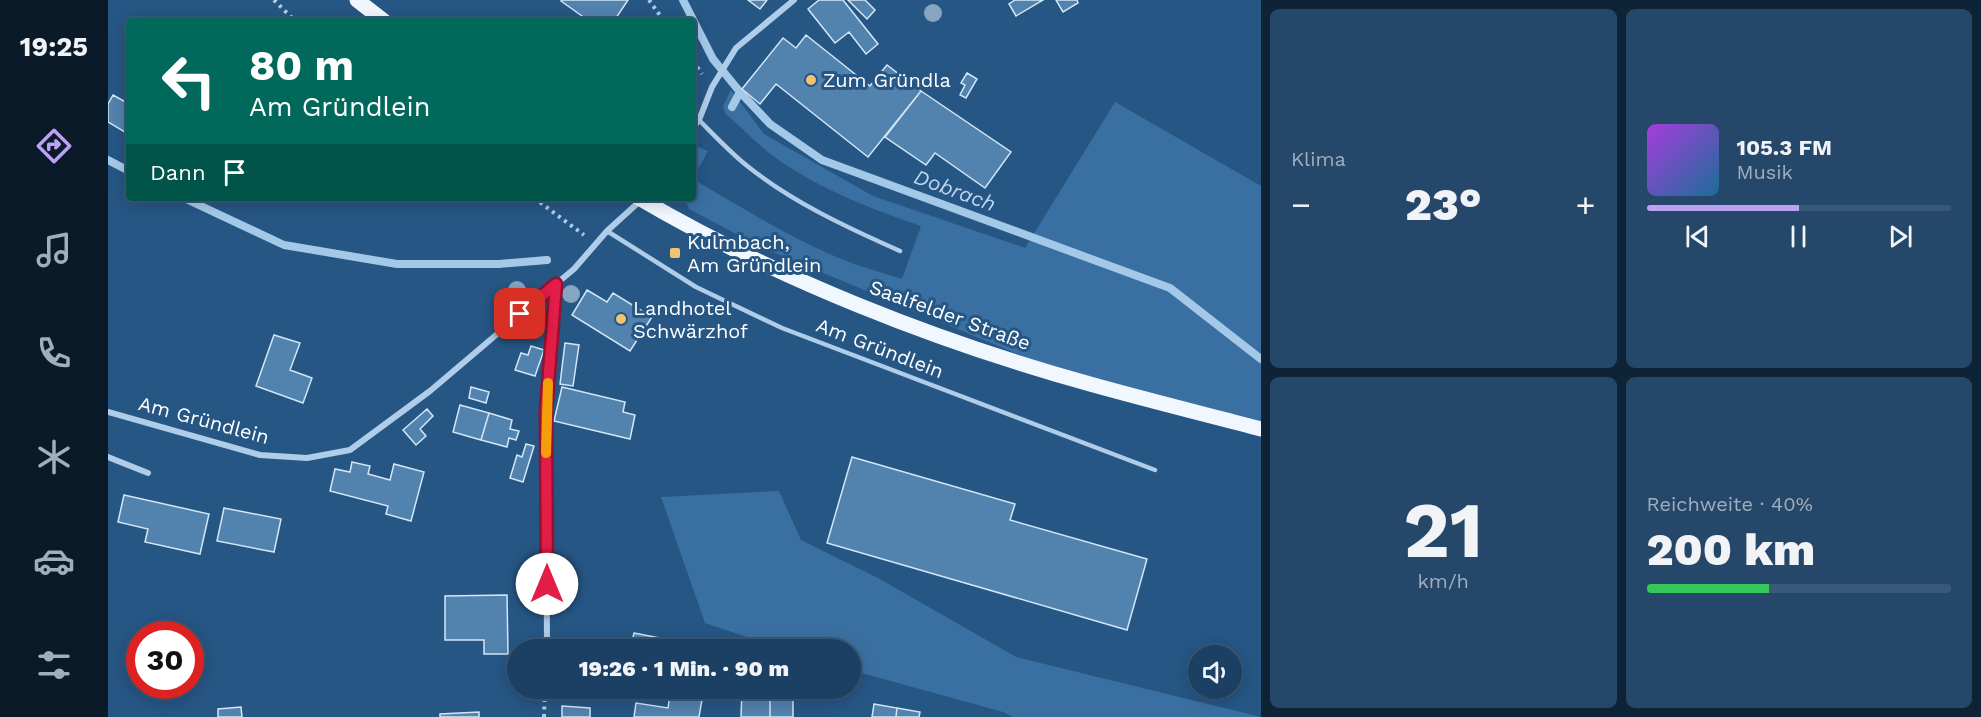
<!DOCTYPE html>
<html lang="de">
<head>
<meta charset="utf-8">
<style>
  :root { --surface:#1c4063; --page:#254769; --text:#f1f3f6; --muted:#a0afbe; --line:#3a5978; --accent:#bca0f2 }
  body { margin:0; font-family:"Work Sans",sans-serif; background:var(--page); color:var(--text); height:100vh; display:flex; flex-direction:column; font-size:22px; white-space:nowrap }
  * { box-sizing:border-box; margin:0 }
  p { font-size:20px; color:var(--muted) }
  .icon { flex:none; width:33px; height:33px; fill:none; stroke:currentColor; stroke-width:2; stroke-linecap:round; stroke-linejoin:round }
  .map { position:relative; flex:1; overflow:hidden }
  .sheet { display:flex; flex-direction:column; gap:9px; padding:9px; background:#0f2336; width:720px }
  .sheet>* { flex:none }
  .banner { position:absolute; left:18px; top:18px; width:570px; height:183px; border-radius:6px; box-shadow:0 3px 15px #0003,0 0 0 2px var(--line); background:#00695c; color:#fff; overflow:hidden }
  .tools { position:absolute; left:1080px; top:645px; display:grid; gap:12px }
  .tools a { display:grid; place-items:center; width:54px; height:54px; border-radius:50%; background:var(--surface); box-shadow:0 3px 15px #0003,0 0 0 2px var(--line); font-size:30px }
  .speed { position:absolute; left:18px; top:621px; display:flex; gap:12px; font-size:30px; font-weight:700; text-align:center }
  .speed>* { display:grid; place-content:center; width:78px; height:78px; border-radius:50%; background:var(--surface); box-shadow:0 3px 15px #0003,0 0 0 2px var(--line); line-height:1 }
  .speed .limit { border:9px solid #d22; background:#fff; color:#111 }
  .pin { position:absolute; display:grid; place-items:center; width:51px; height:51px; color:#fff; margin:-26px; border-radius:12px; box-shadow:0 3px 9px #0006 }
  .me { position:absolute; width:66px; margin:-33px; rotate:0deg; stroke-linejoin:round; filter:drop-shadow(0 0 4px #0008) }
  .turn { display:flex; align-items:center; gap:21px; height:126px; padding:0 24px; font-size:27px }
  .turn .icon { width:78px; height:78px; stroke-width:2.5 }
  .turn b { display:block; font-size:42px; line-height:51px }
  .then { display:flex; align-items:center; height:57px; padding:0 24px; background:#0003; gap:12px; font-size:22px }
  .big { font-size:45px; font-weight:800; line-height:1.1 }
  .sheet .widget { flex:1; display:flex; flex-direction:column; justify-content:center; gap:9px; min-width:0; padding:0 21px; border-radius:9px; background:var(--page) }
  .sheet .dial { align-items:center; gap:0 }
  .dial b { font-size:78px; line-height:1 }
  .song { display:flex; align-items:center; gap:18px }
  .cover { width:72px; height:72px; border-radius:9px; background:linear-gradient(135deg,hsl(280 70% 55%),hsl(200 70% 35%)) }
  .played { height:6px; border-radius:3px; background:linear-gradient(90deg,var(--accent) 50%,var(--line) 50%) }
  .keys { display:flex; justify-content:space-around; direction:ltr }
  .heat { display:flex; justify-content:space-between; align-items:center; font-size:33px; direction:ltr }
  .charge { height:9px; border-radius:4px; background:linear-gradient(90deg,#34c759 40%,var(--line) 0) }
  .sheet .tiles { flex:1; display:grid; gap:9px; grid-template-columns:repeat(2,1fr) }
  .trip { position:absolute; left:399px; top:639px; width:354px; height:60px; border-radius:30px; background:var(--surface); box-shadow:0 3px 15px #0003,0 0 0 2px var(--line); font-weight:800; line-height:60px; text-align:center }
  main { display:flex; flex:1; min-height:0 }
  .dock { display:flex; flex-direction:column; width:108px; justify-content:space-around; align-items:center; background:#0b1a28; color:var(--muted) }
  .dock .icon { width:42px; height:42px }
  .dock .on { color:var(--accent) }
  .dock b { font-size:27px; color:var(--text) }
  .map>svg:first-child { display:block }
</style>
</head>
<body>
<main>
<nav class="dock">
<b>19:25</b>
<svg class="icon on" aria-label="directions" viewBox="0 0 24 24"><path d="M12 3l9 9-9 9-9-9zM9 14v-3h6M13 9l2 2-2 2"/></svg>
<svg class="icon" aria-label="music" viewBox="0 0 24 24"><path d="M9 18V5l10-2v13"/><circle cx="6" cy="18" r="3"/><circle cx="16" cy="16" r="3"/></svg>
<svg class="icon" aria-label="phone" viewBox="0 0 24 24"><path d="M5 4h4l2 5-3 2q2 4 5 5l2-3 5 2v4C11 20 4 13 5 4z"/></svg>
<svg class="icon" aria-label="climate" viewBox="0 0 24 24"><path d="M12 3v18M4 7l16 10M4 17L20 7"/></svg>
<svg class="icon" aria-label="car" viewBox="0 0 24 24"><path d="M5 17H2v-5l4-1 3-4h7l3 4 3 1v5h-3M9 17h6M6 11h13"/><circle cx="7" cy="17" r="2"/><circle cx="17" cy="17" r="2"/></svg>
<svg class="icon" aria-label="filters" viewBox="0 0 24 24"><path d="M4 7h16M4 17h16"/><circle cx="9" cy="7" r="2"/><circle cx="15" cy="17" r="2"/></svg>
</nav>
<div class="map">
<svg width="1153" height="717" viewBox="0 0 1153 717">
  <rect width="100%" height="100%" fill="#265684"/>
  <!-- green -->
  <path fill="#3a70a1" d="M623,90L656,134L765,196L917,248L1007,102L1153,186V429L981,384L653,247L581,209L577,198H585V179C638,210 691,244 749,265C764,270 779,274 794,279L813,226C763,209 712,189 669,159C651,146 634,128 617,113L615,106Z
    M590,147L600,151L585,178V151Z
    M671,491L693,540L770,578L908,657L1153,717H905L895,712L743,670L742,650L675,649L597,623L553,497Z"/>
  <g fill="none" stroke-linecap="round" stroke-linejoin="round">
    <!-- stream -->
    <path stroke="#a4c9e8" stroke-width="8" d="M575,0L605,59L632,92L662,124L714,160L1062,288L1153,359
      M624,107L632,92
      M0,160L21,171
      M76,198L176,245L289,264H391L439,260"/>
  </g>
  <!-- building -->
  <path fill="#5282ae" stroke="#d3e6f6" stroke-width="1.5" d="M454,0H520L506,21H481L453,1Z
    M640,0H659L652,9Z
    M711,0H735L770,44L758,54L741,32L727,43L700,9Z
    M740,0H757L767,10L759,19Z
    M907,0H935L908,16L901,4Z
    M948,0H969L970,3L955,12Z
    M698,35L762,86L779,65L813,91L760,157L668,84L652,104L634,89L675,38L688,48Z
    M859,73L869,79L858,98L852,95L857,85L853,83Z
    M813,91L903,152L877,188L827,153L818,165L777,137Z
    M5,95L21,104L20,134L0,122V104Z
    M479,290L499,302L505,293L544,317L522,351L464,315Z
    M166,335L192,343L182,370L204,378L195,403L148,386Z
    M457,343L471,345L465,386L452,384Z
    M423,346L436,350L427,376L407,370L413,353L420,355Z
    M363,387L381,392L378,403L361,398Z
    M454,387L517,402L515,412L527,415L522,439L446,421Z
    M352,405L381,413L373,440L345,432Z
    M319,409L325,416L312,429L318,436L308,445L295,430Z
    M381,413L404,420L402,429L411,431L408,440L401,438L399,447L373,440Z
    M418,444L426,446L415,482L402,478L409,455L414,457Z
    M744,457L907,504L902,520L1039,559L1019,630L719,543Z
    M244,462L262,466L260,474L282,480L286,464L316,472L303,521L278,514L280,506L222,491L227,469L242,472Z
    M16,495L101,514L92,554L37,542L40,529L10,522Z
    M116,508L173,519L166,552L109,541Z
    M399,595L400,654H376V640H337V596Z
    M526,633L578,643L576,650H522Z
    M563,688H596L591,717H526L528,703L560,708Z
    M634,688H650V694H662V717H633Z
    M662,694H685V717H662Z
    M766,704L789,708L788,717H764Z
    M454,706L482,708V717H454Z
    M133,707L134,717H110V709Z
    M789,708L812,712L811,717H788Z
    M371,712V717H332V714Z"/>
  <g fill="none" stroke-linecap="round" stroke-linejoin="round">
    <!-- path -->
    <path stroke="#afcde8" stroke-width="4" stroke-dasharray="3 4.5" stroke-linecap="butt" d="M166,0L187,21
      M541,0L556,21
      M585,61L594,74
      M426,198L476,235
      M436,717L437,688"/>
    <!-- lane -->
    <path stroke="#afcde8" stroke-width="4.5" d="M591,120C606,135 621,151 638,165C684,202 738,227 792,251
      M499,231L588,287L674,328L1047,470"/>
    <!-- street -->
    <path stroke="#afcde8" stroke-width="6" d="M585,128L591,120L604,87L628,48L686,0
      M0,412L152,455L199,458L242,450L322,391L448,284L466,269L499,231L532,201
      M0,457L40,473
      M439,650L438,409L448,284"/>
    <!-- primary -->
    <path stroke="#f1f7fe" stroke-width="15" d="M249,0L276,21
      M531,198C667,278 830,342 982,384C1039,400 1096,414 1153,429"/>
  </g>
  <!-- trees -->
  <g fill="#85a5c3">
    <circle cx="825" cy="13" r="9"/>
    <circle cx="409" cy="290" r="9"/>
    <circle cx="463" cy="294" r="9"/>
  </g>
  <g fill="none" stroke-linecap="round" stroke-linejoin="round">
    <defs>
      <path id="route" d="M412,314L448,284L438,410L439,584"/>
    </defs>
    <!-- route casing -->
    <use href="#route" stroke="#92132f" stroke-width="15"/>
    <!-- route -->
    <use href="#route" stroke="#e11d48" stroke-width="10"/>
    <!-- slow -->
    <path stroke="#f59e0b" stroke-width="10" d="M438,453L440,383"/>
  </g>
  <!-- markers -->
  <g fill="#f1c374" stroke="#265684" stroke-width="2">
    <circle cx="703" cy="80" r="6"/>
    <rect x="561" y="247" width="12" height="12" rx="3"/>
    <circle cx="513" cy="319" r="6"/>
  </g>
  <g text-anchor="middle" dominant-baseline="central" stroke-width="6" stroke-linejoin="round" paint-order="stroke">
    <!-- poi labels -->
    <g font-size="20" fill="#fff" stroke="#265684" text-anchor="start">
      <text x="715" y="80">Zum Gründla</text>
      <text x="579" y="242">Kulmbach,<tspan x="579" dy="23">Am Gründlein</tspan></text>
      <text x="525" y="308">Landhotel<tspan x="525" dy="23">Schwärzhof</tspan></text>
    </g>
    <!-- street labels -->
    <g font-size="20" fill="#fff" stroke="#265684">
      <text transform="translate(842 315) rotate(20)">Saalfelder Straße</text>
      <text transform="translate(772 348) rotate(21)">Am Gründlein</text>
      <text transform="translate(96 420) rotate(15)">Am Gründlein</text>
    </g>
    <!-- water labels -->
    <g font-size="21" font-style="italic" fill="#bbd7ef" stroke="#265684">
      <text transform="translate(847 190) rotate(20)">Dobrach</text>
    </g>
  </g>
</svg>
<div class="tools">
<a><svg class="icon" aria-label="sound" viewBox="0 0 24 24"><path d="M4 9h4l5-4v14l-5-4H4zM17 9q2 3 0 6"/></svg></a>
</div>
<div class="speed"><div class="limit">30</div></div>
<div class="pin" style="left:412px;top:314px;background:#d93025"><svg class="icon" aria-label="arrive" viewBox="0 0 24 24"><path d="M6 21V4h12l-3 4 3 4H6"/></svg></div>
<svg class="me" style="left:439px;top:584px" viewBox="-20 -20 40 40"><circle r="19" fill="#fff"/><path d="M0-13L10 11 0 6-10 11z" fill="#e11d48"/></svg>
<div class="trip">19:26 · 1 Min. · 90 m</div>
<div class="banner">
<div class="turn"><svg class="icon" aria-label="left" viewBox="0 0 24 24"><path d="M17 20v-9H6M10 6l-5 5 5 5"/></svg><div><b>80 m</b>Am Gründlein</div></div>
<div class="then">Dann<svg class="icon" aria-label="arrive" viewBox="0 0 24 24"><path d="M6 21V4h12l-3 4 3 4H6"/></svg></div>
</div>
</div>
<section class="sheet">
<div class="tiles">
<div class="widget"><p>Klima</p>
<div class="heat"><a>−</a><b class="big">23°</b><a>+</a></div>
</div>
<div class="widget">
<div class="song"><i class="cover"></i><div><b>105.3 FM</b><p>Musik</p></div></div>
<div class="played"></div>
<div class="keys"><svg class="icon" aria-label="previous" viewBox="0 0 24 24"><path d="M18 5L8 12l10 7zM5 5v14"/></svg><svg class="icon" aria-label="pause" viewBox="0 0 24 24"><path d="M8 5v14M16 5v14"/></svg><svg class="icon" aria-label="next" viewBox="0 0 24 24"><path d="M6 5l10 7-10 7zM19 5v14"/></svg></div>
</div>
<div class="widget dial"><b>21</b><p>km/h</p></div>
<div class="widget"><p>Reichweite · 40%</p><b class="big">200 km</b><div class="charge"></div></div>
</div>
</section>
</main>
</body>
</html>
